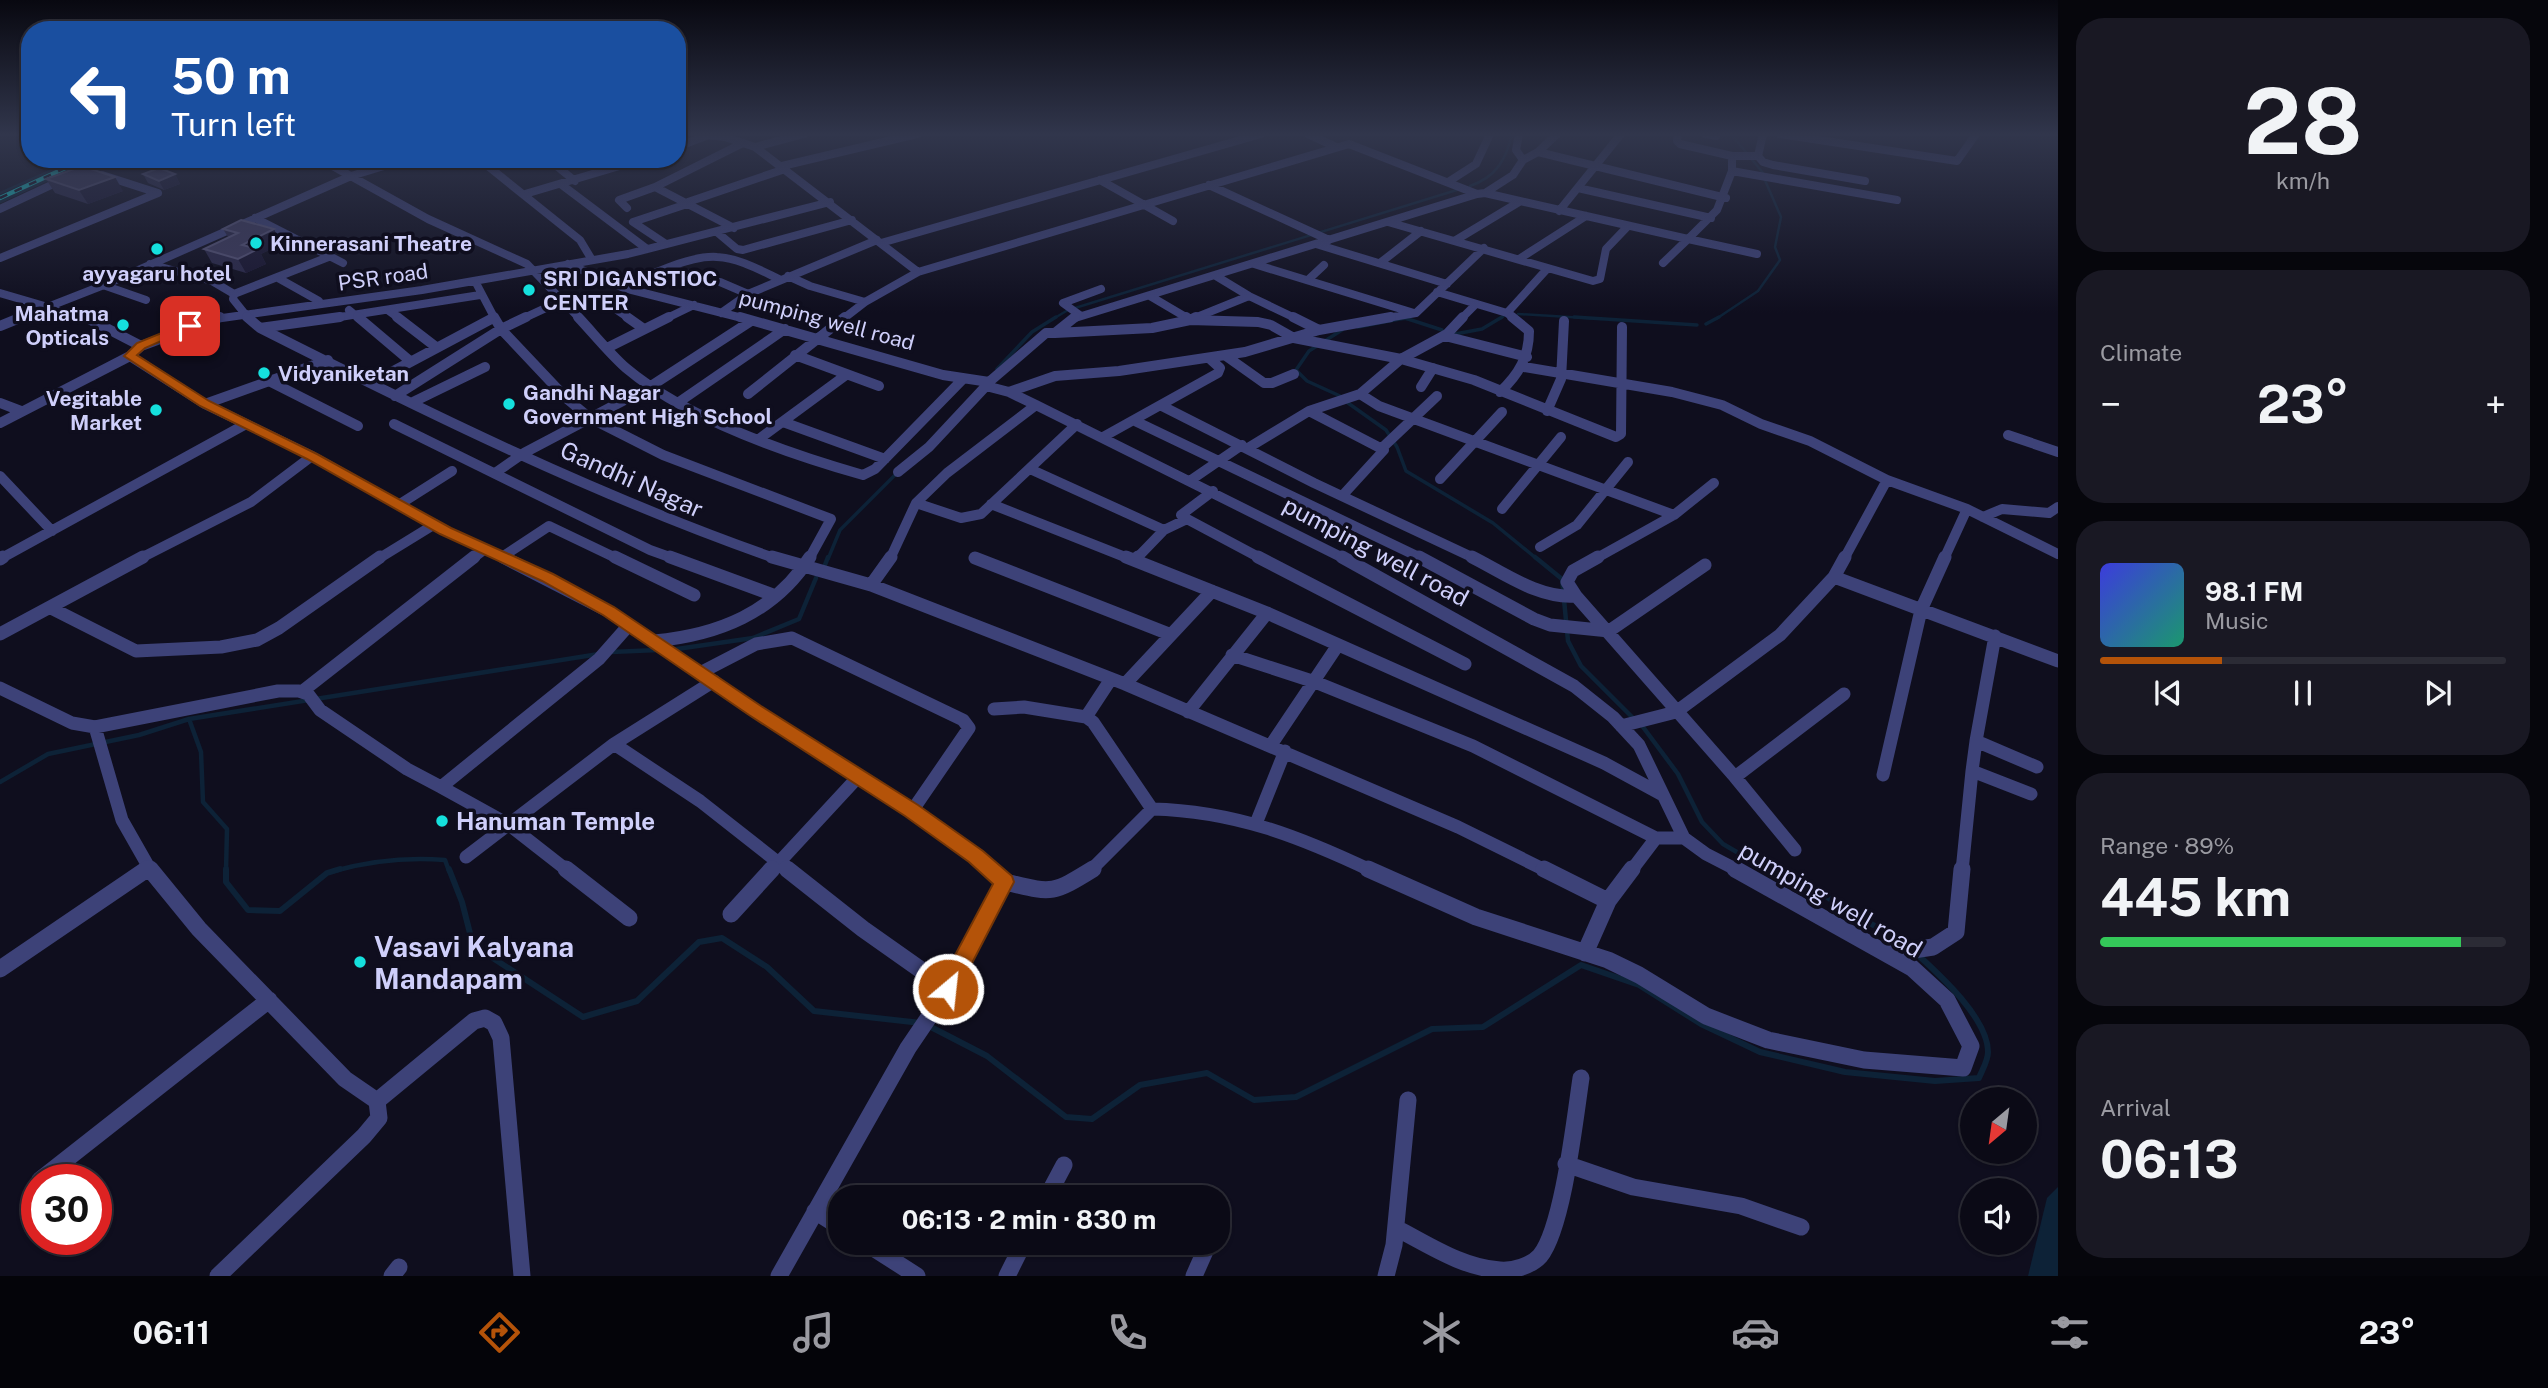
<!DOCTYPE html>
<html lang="en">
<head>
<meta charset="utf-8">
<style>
  :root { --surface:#0b0a16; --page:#191823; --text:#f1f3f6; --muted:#9a9aa1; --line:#2b2b35; --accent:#b45309 }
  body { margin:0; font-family:"Public Sans",sans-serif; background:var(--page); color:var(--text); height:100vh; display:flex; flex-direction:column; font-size:26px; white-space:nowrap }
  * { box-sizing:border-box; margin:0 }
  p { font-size:23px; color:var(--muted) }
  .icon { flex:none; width:38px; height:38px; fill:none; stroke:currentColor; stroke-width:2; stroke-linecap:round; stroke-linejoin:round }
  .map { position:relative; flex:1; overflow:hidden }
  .side { display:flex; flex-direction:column; gap:18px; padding:18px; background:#06060c; width:490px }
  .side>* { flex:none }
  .banner { position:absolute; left:21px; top:21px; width:665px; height:147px; border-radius:28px; box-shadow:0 2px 5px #0004,0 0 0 2px var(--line); background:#1a4fa0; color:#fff; overflow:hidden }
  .needle { width:46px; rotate:209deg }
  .buttons { position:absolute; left:1960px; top:1087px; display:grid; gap:14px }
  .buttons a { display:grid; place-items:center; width:77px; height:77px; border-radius:50%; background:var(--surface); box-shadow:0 2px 5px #0004,0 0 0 2px var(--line); font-size:35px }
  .speed { position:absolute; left:21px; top:1164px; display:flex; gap:14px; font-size:35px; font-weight:700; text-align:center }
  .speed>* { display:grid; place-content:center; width:91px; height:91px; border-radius:50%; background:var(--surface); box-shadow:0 2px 5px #0004,0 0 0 2px var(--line); line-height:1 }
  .speed .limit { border:10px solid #d22; background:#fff; color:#111 }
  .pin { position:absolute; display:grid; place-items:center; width:60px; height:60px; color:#fff; margin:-30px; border-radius:14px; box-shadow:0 4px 10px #0006 }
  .me { position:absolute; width:77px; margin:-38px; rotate:28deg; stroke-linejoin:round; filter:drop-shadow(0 0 5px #0008) }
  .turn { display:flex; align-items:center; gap:24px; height:147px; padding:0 35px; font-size:32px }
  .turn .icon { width:91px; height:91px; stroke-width:2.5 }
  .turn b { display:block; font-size:49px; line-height:60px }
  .big { font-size:52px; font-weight:700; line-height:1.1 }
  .side .widget { flex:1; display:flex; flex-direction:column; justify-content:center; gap:10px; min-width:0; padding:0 24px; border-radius:28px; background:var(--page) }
  .side .dial { align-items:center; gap:0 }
  .dial b { font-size:91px; line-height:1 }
  .song { display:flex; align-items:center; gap:21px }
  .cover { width:84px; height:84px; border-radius:10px; background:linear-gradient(135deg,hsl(240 70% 55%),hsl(160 70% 35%)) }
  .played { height:7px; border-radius:4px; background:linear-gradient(90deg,var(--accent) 30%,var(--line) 30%) }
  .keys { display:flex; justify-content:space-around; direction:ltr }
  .heat { display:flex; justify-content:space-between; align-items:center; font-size:38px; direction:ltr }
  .charge { height:10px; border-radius:5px; background:linear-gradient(90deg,#34c759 89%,var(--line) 0) }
  .trip { position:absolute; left:828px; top:1185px; width:402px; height:70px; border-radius:28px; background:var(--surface); box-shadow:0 2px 5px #0004,0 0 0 2px var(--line); font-weight:700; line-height:70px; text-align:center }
  .dock { display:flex; height:112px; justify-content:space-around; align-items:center; background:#040409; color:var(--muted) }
  .dock .icon { width:49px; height:49px }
  .dock .on { color:var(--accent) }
  .dock b { font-size:32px; color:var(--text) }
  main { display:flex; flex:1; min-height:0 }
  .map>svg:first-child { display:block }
</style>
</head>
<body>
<main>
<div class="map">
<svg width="2058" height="1276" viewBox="0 0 2058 1276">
  <rect width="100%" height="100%" fill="#0f0e1e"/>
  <!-- water -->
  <path fill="#0d2237" d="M2058,1187V1276H2028L2047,1198Z"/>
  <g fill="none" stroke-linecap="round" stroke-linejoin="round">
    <!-- stream-far3 -->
    <path stroke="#0d2237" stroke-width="2.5" d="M1731,134L1763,173
      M1470,186C1496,177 1506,160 1512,134
      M0,193L77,159
      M0,202L92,159
      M1075,308L1460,189
      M1518,314L1602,319
      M1053,319L1068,310
      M1399,319H1409
      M1500,319L1505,315
      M1716,319L1758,291L1780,260L1775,247L1781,217L1764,178"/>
    <!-- stream-far2 -->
    <path stroke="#0d2237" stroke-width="3.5" d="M1574,317L1697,325
      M1706,324L1719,317
      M1358,327L1405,318L1442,330
      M1455,334L1482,329L1502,317
      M997,369L1032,332L1056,317
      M1340,396L1307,381L1296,370L1309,351L1342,330
      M1348,403L1386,430L1397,447L1406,471L1493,523L1537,559
      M828,559L840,530L897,473"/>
    <!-- stream-far1 -->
    <path stroke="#0d2237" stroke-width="4.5" d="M1535,557L1562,579L1568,641L1581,666L1632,717
      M823,570L828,557
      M670,650L753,638L799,619L816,578
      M611,652L658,650
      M189,719L599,654
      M1643,727L1678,774L1702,822L1723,844L1747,858L1784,871
      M0,782L48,754L139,735L189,719L201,752L203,802L227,829L226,871
      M334,871C370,861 407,857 445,860L449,871"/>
    <!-- stream -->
    <path stroke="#0d2237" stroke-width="6" d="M226,869V882L248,910L280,911L327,873L340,869
      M449,869L462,902L473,945L583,1017L637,1001L699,942L722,938L767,967L814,1011L921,1023
      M1781,869L1906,945
      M929,1026L987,1056L1066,1117L1092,1119L1140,1085L1207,1073L1254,1100L1296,1097L1432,1029L1483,1027L1581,965L1639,985L1701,1024L1760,1052L1845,1072L1935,1081L1979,1078C1982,1070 1988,1061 1988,1052C1988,1019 1941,976 1918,955"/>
    <!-- minor-far3 -->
    <path stroke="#3d4278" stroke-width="8" d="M697,134L725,137L755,147L918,272
      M1308,134L1336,147
      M1519,134L1516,150L1523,160
      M1678,134L1677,141L1680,144L1732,156V171
      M1706,134L1716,136
      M1780,134L1957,161L1976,134
      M677,147L706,136
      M755,147L804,134
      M1538,152L1726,198
      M1732,156H1758L1763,134
      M1758,156L1763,162L1773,165L1865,181
      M320,159L428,219L527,264L580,319
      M479,159L580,240L592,260
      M548,159L575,181
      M782,166L917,134
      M1100,180L1173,221
      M1448,182L1476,164L1490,134
      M562,185L647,249
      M1209,185L1329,240
      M1578,188L1711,218
      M1485,193L1513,175L1523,160L1538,152L1557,134
      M525,194L643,159
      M688,202L785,169
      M627,208L619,200L655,187
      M0,209L107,159
      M1559,211L1621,134
      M255,218L343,263
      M1388,222L1593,281L1600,279L1606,249L1628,226
      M734,228L655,187L743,143
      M718,233L737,249L743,250L852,220
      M1456,240L1519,202
      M881,243L1261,134
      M666,244L633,222L690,203
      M1316,244L1447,284
      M0,258L158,193L102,175
      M1519,259L1586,216
      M1380,263L1421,231
      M1663,263L1688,239L1757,254
      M150,264L212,281L234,294L233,299L249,319
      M568,264L624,288L746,319
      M1254,264L1414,313
      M672,269L720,282L748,294
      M788,276L810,286L865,302
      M1216,276L1249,296
      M278,278L319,301V304
      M1309,279L1324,265
      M475,281L495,319
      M103,285L146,300
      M624,288C647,275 691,255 717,257C739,258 760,270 779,279
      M1437,292L1507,313L1547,269
      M0,293L89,319
      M234,294L331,256
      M1150,296L1189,319
      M608,304L630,319
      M349,310L360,319
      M389,311L400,319
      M721,313L748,294L877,240
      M1507,313L1515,319
      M1081,316L1063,303L1101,289
      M17,319L109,283L351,176L407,159
      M215,319L422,290L628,254L830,202
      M327,319L480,295
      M522,319L563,300
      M665,319L694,305
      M843,319L865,302L918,272L1349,144L1477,194L1485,193L1688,239L1717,210L1732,171L1897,200
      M1072,319L1477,194
      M1192,319L1249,296L1297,319
      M1381,319L1416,313L1484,248
      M1461,319L1475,305"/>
    <!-- minor-far2 -->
    <path stroke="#3d4278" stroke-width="10" d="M85,317L141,346
      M247,317L260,328C428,413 599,497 777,559
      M358,317L410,361
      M397,317L436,347
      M494,317L501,329L567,399L590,418L663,455L831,519L809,559
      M578,317C594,334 609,353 626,368C685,418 789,454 863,475L875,469L963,379
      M627,317L644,329
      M740,317L943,375L989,382L986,386L1009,392L1036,405L1345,559
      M1186,317L1190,320L1196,317
      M0,326L22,317
      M260,328L340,317
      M1319,330L1391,317
      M1055,333L1152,328L1190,320L1258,322L1271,325L1294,338L1401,359L1474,380L1616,437L1621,434L1622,327
      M1445,336L1527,357
      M607,348L669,317
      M795,355L879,386
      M130,356L205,404L312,456L446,531L507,559
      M1226,356L1264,383H1272L1294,374
      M1524,367L1672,392L1722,405L1761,424L1810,441L1887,480L1967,509L2058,554
      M267,380L358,426
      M989,382L1046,333H1055L1075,317
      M371,383L493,318
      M1421,387L1433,368
      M1009,392L1055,376L1119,371L1245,352L1319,330L1293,317
      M1500,392C1519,374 1529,357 1529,331L1512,317
      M748,394L845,317
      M1360,394L1379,406L1674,515L1595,559
      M395,396L501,329L526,317
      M679,402L785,329
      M0,403L21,411
      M411,403L485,367
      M205,404L328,360
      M1162,406L1314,483L1476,559
      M1309,411L1384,450L1342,496
      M1547,411L1561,379L1564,321
      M1135,421L1423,559
      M783,422L885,459
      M0,423L130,356L141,346L220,317
      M394,424L650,550L675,559
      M2008,435L2058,452
      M1103,437L1218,373L1220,368L1209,358
      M759,439L846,375
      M1248,448L1309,411L1360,394L1401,359L1447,334L1463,317
      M1382,448L1437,396
      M1030,469L1164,530
      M898,472L929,447L986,386
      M495,473L524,453L651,386L751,321
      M0,476L52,531
      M1440,479L1502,412
      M1191,480L1242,445
      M916,503L961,518L981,514L1077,424
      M400,504L452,471
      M991,504L1130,559
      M1502,509L1561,437
      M1674,515L1714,483
      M1983,517L2002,509L2049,513L2058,507
      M1187,519L1262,559
      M1540,547L1577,525L1628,462
      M502,557L549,526L618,559
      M975,558L978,559
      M0,559L246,424
      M139,559L251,502L312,456
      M378,559L435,524
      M472,559L485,549
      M890,559L916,503L947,473L1036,405
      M1136,559L1164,530L1187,519L1181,515L1213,491
      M1844,559L1887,480
      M1944,559L1967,509"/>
    <!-- minor-far1 -->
    <path stroke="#3d4278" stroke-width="13" d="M503,557L608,611L755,711L912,811L992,871
      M615,557L694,595
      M670,557L776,596
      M772,557L871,585L1125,684L1458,827L1547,871
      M1126,557L1267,613L1604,763L1661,794
      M1258,557L1465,664
      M1342,557L1574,686L1613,717L1639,745L1684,838L1706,854L1739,871
      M1419,557L1534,619L1550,625L1609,631L1705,565
      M1472,557C1504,573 1539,599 1576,596
      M1598,557L1573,571L1567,582L1576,596L1735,777
      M975,558L1169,634
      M0,559L3,557
      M1135,560L1138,557
      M1834,577L2058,661
      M871,585L891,557
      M51,608L136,651L221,647L257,640L279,628L380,557
      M0,634L143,557
      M1995,636L1976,741L2037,767
      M654,641C718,635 774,613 810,557
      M1232,655L1315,682L1473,746L1656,838H1684
      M700,673L756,644L792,638L963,720L969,728L912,811
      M1111,679L1086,717L1093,722L1152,809
      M1125,684L1212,591
      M0,688L72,723L95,727L278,691H299L308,694L320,710L407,769L441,787L599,659L629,625
      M304,690L474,557
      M994,709L1024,707L1086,717
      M1188,712L1267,613
      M1621,726L1676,712L1780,635L1834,577L1845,557
      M95,727L122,820L151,871
      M1976,741L1972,771L2031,794
      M614,744L700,801L789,871
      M1271,745L1338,645
      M1883,775L1921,610L1945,557
      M441,787L508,824L568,871
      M1257,821L1285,751
      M1795,850L1735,777L1844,694
      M466,857L614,744L714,681
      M145,871L149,868
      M771,871L858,777
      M1090,871L1152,809C1234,811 1298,836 1372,871
      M1631,871L1656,838
      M1962,871L1972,771"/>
    <!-- minor -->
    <path stroke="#3d4278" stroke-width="17" d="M150,869L199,929L345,1079L377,1101L474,1021L485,1018L494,1023L501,1038L522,1276
      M566,869L629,918
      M787,869L863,929L948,989
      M1368,869L1476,917L1608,960L1639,975L1706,1016L1768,1040L1864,1060L1963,1068L1971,1046L1947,1000L1912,968L1735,869
      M1544,869L1608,901
      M1005,882C1052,893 1051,895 1093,869
      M731,914L772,869
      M1585,953L1608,901L1632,869
      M1887,954L1933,947L1956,932L1962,869
      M0,969L147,869
      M1566,1164L1633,1187L1741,1206L1801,1227
      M40,1180L269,1000
      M1047,1197L1064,1165
      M815,1211L840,1227
      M1218,1223L1219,1220
      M1396,1228C1429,1245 1463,1268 1500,1270C1513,1271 1531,1266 1540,1256C1563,1228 1575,1118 1581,1078
      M864,1242L917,1276
      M218,1276L364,1136L379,1118L377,1101
      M392,1276L399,1267
      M779,1276L908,1048L948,989L1005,882L990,869
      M1007,1276L1024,1242
      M1194,1276L1209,1242
      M1386,1276L1394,1245L1408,1100"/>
    <defs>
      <path id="rail" d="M0,198L85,159"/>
    </defs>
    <!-- rail casing -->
    <use href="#rail" stroke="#15e0dd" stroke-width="4.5"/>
    <!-- rail -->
    <use href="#rail" stroke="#0f0e1e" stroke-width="2.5" stroke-dasharray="8" stroke-linecap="butt"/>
  </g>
  <!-- wall -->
  <path fill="#2b294a" d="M143,174H175L180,184L164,190L148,183Z
    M46,179L123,191L88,204L55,193Z
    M223,229L281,244L261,254L266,264L246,273L212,263L204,249L228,237Z"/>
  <!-- shaded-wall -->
  <path fill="#191631" d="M175,174L180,184L164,190L159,181Z
    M115,177L123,191L88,204L79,190Z
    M274,229L281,244L261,254L266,264L246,273L238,259L242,245Z"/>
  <!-- building -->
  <path fill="#3d3a5d" stroke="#545276" stroke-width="2" d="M82,166L115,177L79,190L46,179Z
    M159,168L175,174L159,181L143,174Z
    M241,220L274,229L242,245L258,249L238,259L204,249L238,233L223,229Z"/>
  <!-- sky -->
  <linearGradient id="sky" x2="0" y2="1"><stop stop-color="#080810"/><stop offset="0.43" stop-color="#31364c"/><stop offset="1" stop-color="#31364c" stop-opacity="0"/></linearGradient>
  <rect width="2058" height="313" fill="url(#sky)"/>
  <!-- route -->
  <path fill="#b45309" stroke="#753606" stroke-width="2" d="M186,323L196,326L145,348L137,355L209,401L317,454L451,528L553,574L614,607L761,706L918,805L983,851L1012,876L1014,882L955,996L948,999L940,996L937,989L993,884L969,862L905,816L749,715L603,615L542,581L440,534L307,459L200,406L124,356L137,343Z"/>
  <!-- markers -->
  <g fill="#15e0dd" stroke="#0f0e1e" stroke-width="2.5">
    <circle cx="256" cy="243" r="7"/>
    <circle cx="157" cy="249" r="7"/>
    <circle cx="529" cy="290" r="7"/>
    <circle cx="123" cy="325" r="7"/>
    <circle cx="264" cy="373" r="7"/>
    <circle cx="509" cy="404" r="7"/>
    <circle cx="156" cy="410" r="7"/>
    <circle cx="442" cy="821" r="7"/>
    <circle cx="360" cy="962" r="7"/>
  </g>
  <g text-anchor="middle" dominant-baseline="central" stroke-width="7" stroke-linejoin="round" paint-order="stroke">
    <!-- far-poi labels -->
    <g font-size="21" font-weight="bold" fill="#cfcffa" stroke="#0f0e1e" text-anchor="start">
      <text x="270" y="243">Kinnerasani Theatre</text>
      <text x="157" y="273" text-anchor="middle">ayyagaru hotel</text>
      <text x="543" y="278">SRI DIGANSTIOC<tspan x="543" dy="24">CENTER</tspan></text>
      <text x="109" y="313" text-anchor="end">Mahatma<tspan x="109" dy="24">Opticals</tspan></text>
      <text x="278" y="373">Vidyaniketan</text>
      <text x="523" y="392">Gandhi Nagar<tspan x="523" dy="24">Government High School</tspan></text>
      <text x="142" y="398" text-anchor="end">Vegitable<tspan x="142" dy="24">Market</tspan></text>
    </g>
    <!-- far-street labels -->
    <g font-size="21" fill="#cfcffa" stroke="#0f0e1e">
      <text transform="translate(383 277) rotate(-8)">PSR road</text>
      <text transform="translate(827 320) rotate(15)">pumping well road</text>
    </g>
    <!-- street labels -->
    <g font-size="24" fill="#cfcffa" stroke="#0f0e1e">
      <text transform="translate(632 479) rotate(24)">Gandhi Nagar</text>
      <text transform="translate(1376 551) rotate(28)">pumping well road</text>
      <text transform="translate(1831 899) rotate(30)">pumping well road</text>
    </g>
    <!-- poi labels -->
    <g font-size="24" font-weight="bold" fill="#cfcffa" stroke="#0f0e1e" text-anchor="start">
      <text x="456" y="821">Hanuman Temple</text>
    </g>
    <!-- near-poi labels -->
    <g font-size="28" font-weight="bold" fill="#cfcffa" stroke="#0f0e1e" text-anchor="start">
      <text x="374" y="946">Vasavi Kalyana<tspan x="374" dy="32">Mandapam</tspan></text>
    </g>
  </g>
</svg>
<div class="buttons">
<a><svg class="needle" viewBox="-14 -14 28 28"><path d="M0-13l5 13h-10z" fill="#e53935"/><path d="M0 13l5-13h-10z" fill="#9a9aa1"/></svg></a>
<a><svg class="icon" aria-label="sound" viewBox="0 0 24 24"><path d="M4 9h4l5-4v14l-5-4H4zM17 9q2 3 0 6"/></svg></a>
</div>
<div class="speed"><div class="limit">30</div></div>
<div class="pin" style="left:190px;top:326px;background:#d93025"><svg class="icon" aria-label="arrive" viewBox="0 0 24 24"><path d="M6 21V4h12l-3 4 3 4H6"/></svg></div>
<svg class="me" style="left:948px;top:989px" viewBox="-20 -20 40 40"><circle r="17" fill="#b45309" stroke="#fff" stroke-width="3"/><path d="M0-11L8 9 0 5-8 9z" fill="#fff"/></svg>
<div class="trip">06:13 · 2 min · 830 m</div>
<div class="banner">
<div class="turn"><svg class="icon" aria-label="left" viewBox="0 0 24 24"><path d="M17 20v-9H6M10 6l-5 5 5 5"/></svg><div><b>50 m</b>Turn left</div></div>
</div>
</div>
<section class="side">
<div class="widget dial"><b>28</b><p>km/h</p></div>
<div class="widget"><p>Climate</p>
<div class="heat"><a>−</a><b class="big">23°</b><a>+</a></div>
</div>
<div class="widget">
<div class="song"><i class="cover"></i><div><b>98.1 FM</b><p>Music</p></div></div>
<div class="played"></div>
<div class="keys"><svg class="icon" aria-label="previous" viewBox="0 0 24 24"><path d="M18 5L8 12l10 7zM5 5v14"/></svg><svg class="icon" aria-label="pause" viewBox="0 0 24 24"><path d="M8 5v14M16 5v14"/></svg><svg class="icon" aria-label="next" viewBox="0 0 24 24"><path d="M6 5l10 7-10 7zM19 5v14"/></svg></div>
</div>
<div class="widget"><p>Range · 89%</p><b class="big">445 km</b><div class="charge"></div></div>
<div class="widget"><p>Arrival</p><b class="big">06:13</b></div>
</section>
</main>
<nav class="dock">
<b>06:11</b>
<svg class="icon on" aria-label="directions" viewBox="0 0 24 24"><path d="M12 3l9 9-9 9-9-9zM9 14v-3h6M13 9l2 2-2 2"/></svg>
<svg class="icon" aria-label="music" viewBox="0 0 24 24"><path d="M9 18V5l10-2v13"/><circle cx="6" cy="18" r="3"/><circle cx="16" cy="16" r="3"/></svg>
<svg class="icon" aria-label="phone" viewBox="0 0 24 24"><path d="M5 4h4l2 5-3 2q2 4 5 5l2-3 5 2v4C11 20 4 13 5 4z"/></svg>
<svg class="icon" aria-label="climate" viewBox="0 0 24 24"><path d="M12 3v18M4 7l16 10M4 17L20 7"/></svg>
<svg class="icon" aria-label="car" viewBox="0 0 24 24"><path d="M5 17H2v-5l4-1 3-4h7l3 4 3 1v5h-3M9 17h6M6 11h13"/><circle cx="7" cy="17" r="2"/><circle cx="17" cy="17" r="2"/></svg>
<svg class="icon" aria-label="filters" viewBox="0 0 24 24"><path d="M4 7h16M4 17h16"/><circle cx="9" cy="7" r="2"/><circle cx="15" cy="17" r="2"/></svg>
<b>23°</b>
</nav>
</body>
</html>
